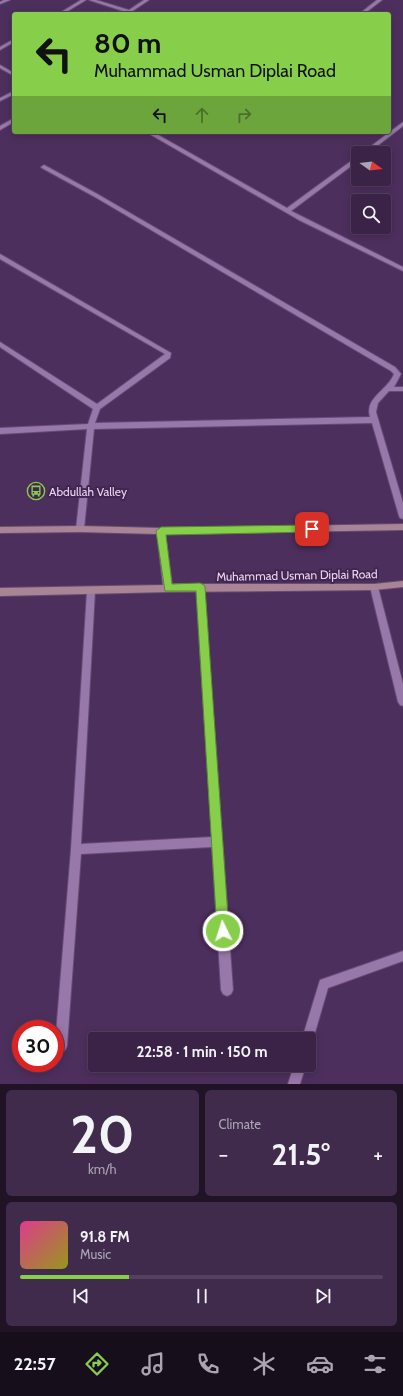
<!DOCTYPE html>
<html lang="en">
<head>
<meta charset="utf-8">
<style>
  :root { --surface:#3a2346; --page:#412b4d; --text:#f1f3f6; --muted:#aba4b3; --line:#54405f; --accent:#87cf4b }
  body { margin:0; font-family:Cabin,sans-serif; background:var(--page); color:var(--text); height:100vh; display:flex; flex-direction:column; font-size:15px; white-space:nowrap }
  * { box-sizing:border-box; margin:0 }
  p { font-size:13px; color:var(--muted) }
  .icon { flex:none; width:22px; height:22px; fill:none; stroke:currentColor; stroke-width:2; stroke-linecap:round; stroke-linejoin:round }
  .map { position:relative; height:1084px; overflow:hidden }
  .details { display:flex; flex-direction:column; gap:6px; padding:6px; background:#201326; flex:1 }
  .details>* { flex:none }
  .top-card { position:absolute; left:12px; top:12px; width:379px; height:122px; border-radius:4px; box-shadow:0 2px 10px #0003,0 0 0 1px var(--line); background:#87cf4b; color:#111; overflow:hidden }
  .needle { width:26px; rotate:104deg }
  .tools { position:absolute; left:351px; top:146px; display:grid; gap:8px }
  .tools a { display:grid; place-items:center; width:40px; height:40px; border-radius:4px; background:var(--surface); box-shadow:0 2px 10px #0003,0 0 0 1px var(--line); font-size:20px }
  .speed { position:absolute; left:12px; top:1020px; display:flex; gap:8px; font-size:20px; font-weight:700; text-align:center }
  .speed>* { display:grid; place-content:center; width:52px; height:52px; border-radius:50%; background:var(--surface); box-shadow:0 2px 10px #0003,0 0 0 1px var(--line); line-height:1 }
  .speed .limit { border:6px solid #d22; background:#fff; color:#111 }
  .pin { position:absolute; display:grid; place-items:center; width:34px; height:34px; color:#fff; margin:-17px; border-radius:8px; box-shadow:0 2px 6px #0006 }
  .me { position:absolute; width:44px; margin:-22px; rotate:356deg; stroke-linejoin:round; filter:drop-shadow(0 0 3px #0008) }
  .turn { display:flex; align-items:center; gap:14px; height:84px; padding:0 16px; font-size:18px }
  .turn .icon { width:52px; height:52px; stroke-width:2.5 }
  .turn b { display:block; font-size:28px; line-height:34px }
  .lanes { display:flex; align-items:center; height:38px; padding:0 16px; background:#0003; justify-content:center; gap:20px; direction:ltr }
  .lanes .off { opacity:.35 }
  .big { font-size:30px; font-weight:800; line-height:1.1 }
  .details .card { flex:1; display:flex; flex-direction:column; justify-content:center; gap:6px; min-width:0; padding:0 14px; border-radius:6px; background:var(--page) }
  .details .dial { align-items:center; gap:0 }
  .dial b { font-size:52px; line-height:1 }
  .song { display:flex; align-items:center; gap:12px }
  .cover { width:48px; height:48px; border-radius:6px; background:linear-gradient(135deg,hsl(330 70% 55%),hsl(60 70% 35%)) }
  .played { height:4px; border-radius:2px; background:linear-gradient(90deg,var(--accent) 30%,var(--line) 30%) }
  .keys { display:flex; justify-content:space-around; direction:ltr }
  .heat { display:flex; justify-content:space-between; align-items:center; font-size:22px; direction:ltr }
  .details .tiles { flex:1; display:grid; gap:6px; grid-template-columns:1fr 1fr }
  .card:last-child { grid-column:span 2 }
  .trip { position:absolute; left:88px; top:1032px; width:228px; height:40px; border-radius:4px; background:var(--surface); box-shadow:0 2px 10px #0003,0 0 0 1px var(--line); font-weight:800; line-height:40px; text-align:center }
  .menu { display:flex; height:64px; justify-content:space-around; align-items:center; background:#170e1c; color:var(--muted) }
  .menu .icon { width:28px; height:28px }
  .menu .on { color:var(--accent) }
  .menu b { font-size:18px; color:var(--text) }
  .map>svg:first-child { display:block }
</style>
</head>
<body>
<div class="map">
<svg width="403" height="1084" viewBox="0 0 403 1084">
  <rect width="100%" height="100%" fill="#4d2f5d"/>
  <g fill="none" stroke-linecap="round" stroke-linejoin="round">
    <defs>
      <path id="street" d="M4,0H10L0,4V2Z
        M81,0H86L63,14H58Z
        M89,0H96L129,10L144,0H149L128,14H123L126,12Z
        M377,0H382L364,14H359Z
        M14,39V42L0,50V47Z
        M0,65L14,73V76L0,68Z
        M14,91V94L0,101V98Z
        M14,118V122L0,130V126Z
        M403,122V126L368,153H362Z
        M146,132H153L287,208L358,156V161L291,211L403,267V271L299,220Z
        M44,165L99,195L395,367L401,374L394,387H403V391H389L378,403L376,412L403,503V519L400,518L399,516L372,423L94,429L84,529L83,531H77L76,529L87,429L0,434V428L88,424L93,409L0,347V342L97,404L165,354L0,259V254L171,353L170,358L100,409L95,423L370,417C364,398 388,390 394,374L391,371L95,197L42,168L41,167Z
        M200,584L203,585L204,587L233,990L231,994L227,996L223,994L221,990L212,847L81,854L67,1046L65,1050L61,1052L57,1050L55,1046L71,849L87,591L88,589L91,587L94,589L95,591L81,844L212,837L196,587L197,585Z
        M374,584L377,585L378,587L403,684V706L400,705L398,702L370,587L371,585Z
        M403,951V961L328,988L312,1043L309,1044V1039H302L320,980Z
        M294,1065H306L300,1084H288Z"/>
      <path id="secondary" d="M403,524V530L165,534L172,584H374L403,581V587L374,590L168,592L0,596V588L163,585L157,534L80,532L0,533V527L80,526L161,528Z"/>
    </defs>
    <!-- street casing -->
    <use href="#street" stroke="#664b73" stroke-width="2"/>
    <!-- secondary casing -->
    <use href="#secondary" stroke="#664b73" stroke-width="2"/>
    <!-- street -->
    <use href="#street" fill="#9877aa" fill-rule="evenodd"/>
    <!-- secondary -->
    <use href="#secondary" fill="#a98494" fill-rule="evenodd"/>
  </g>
  <!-- route -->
  <path fill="#87cf4b" stroke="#588731" d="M312,525L317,529L312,532L166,535L172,584L200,583L204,585L205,587L229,931L227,935L223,937L219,935L217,931L196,591H165L156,531L161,527Z"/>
  <!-- icons -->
  <defs>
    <symbol id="bus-ring" viewBox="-11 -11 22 22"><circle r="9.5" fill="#432551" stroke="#87cf4b" stroke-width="1.5"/><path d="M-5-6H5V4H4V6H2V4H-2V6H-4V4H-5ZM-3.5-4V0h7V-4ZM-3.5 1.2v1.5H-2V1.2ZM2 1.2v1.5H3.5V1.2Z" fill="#87cf4b"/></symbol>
  </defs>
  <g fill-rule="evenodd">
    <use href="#bus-ring" x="26" y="481" width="20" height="20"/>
  </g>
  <g text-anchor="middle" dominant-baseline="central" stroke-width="4" stroke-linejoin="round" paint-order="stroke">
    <!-- poi labels -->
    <g font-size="12" fill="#e8d6f2" stroke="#432551" text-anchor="start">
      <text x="49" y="491">Abdullah Valley</text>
    </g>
    <!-- street labels -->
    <g font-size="12" fill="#e8d6f2" stroke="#432551">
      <text transform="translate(297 575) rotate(-1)">Muhammad Usman Diplai Road</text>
    </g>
  </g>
</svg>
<div class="tools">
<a><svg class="needle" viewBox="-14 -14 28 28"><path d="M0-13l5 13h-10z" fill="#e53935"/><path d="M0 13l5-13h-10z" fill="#aba4b3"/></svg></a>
<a><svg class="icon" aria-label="search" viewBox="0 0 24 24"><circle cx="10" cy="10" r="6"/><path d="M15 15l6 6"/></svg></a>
</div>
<div class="speed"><div class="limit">30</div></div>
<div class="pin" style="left:312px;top:529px;background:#d93025"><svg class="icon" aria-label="arrive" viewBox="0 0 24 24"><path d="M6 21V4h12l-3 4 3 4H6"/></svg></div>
<svg class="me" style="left:223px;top:931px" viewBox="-20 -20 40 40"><circle r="17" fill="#87cf4b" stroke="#fff" stroke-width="3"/><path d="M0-11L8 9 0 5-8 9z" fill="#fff"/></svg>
<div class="trip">22:58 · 1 min · 150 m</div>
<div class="top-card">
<div class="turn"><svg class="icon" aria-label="left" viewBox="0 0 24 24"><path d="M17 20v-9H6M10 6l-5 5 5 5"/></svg><div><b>80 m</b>Muhammad Usman Diplai Road</div></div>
<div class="lanes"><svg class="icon" aria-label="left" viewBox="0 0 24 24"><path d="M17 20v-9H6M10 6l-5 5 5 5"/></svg><svg class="icon off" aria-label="ahead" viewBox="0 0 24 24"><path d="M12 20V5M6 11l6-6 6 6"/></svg><svg class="icon off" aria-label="right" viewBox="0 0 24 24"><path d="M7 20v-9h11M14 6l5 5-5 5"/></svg></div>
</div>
</div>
<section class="details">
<div class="tiles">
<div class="card dial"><b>20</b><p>km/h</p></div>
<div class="card"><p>Climate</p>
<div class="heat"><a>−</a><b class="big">21.5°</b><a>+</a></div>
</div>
<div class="card">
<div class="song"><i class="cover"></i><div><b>91.8 FM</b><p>Music</p></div></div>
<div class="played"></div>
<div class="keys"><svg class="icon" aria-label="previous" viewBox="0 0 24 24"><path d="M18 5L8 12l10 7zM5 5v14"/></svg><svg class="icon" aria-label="pause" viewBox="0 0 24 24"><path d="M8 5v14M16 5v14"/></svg><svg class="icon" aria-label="next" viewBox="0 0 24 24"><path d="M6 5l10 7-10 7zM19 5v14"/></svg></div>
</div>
</div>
</section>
<nav class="menu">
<b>22:57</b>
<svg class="icon on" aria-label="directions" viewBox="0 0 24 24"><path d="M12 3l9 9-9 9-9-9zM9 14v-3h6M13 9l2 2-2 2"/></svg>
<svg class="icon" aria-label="music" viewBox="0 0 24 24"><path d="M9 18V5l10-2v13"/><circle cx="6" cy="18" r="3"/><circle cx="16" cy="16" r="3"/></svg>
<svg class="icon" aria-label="phone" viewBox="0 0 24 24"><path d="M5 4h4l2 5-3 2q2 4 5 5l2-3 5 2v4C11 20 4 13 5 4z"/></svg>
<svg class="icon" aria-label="climate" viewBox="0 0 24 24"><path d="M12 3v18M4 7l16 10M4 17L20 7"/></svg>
<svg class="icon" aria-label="car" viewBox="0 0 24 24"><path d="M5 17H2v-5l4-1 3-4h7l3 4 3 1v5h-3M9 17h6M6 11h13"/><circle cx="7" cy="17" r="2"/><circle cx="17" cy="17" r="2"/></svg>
<svg class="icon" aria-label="filters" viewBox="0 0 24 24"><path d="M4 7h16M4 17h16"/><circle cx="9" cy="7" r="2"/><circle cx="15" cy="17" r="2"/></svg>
</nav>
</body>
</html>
